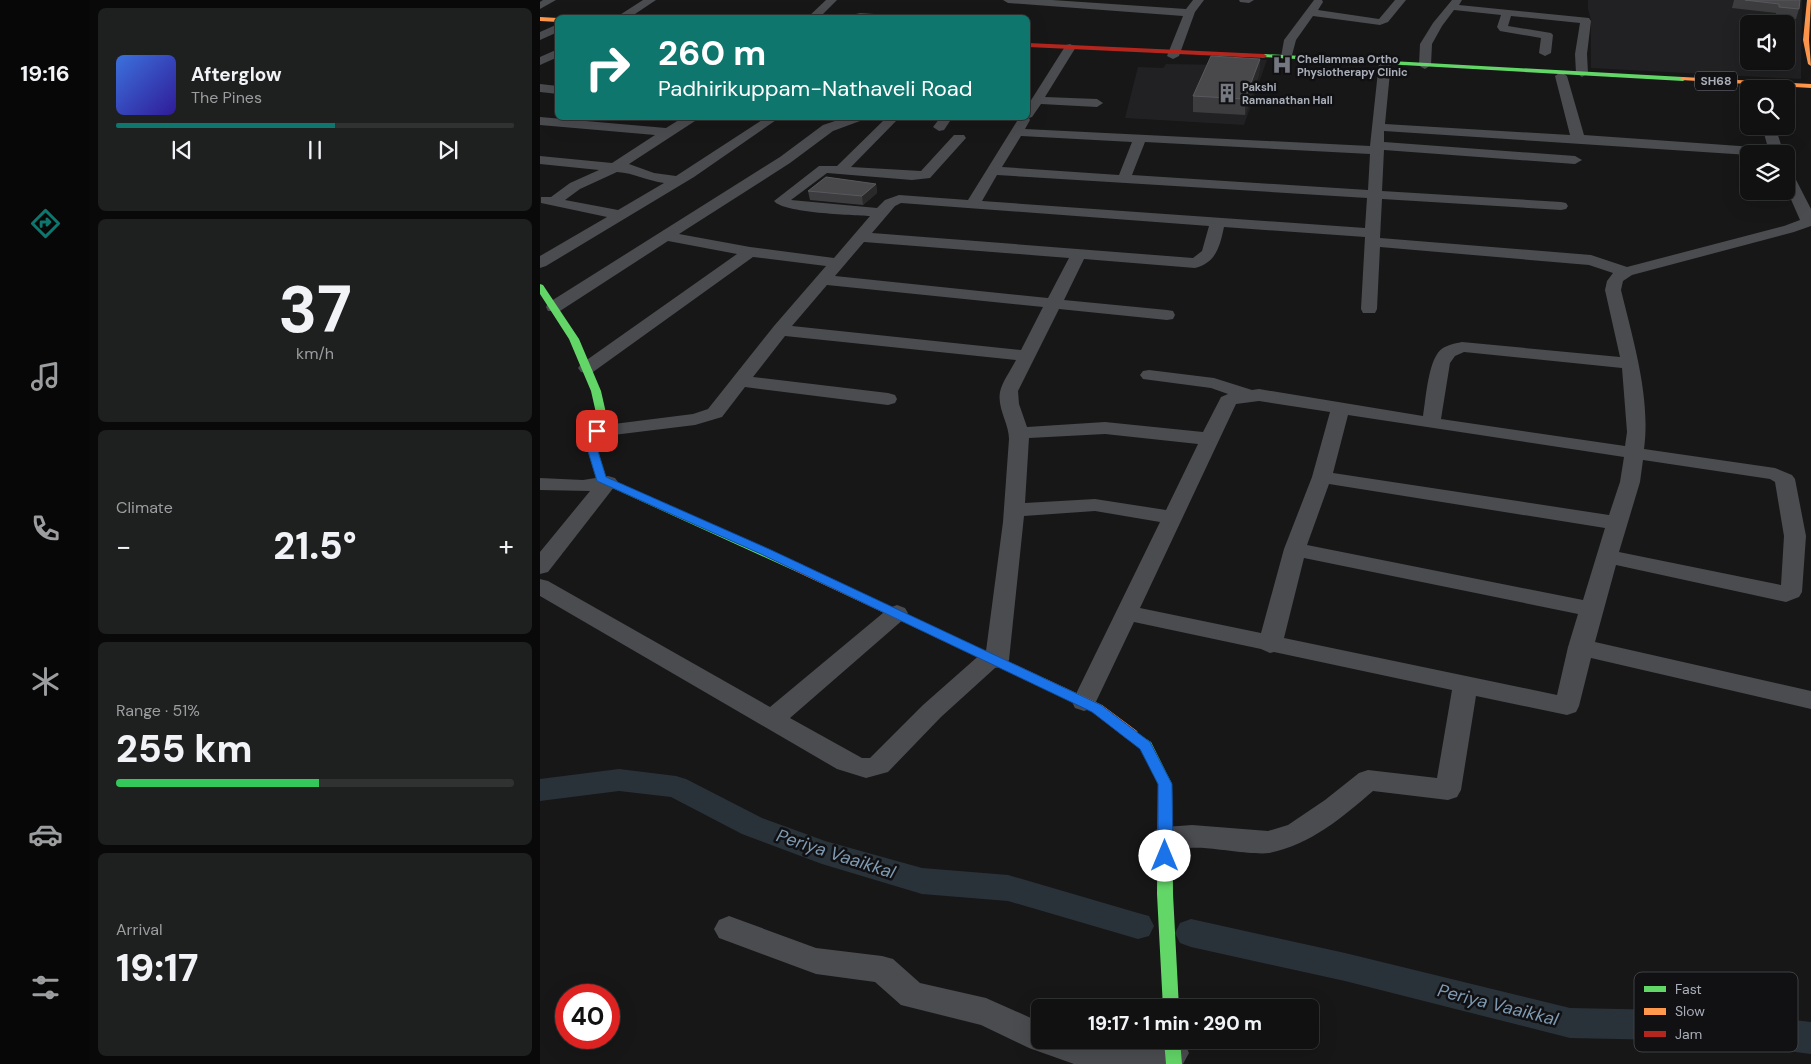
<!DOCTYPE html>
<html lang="en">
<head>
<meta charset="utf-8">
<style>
  :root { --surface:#111; --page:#1e1f1f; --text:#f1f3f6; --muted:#9c9d9f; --line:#303131; --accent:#0f766e }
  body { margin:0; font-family:"DM Sans",sans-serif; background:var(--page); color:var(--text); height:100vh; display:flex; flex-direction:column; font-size:19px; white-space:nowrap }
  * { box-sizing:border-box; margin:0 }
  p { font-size:16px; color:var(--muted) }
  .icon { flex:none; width:28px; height:28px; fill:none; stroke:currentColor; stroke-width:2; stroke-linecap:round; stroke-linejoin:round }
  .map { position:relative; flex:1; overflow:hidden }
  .panel { display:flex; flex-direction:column; gap:8px; padding:8px; background:#090909; width:450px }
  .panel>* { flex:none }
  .top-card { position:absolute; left:15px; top:15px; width:475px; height:105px; border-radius:8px; box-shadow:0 5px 20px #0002,0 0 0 1px var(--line); background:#0f766e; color:#fff; overflow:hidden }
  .fabs { position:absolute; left:1200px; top:15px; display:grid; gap:10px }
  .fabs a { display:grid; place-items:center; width:55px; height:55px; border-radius:8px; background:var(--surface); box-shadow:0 5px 20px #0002,0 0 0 1px var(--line); font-size:25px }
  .speed { position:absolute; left:15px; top:984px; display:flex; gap:10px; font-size:25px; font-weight:700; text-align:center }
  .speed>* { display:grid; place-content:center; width:65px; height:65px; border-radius:50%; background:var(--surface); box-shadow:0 5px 20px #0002,0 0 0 1px var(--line); line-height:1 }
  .speed .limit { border:8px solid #d22; background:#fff; color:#111 }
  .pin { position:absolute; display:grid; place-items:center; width:42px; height:42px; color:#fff; margin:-21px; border-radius:10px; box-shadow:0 2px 8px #0006 }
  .me { position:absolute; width:55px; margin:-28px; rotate:0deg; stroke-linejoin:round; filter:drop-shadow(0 0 4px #0008) }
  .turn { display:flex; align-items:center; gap:18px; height:105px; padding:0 20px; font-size:22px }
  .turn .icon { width:65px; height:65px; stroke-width:2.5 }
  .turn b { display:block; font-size:35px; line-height:42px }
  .big { font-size:38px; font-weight:800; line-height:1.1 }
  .panel .tile { flex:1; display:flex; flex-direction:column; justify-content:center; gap:8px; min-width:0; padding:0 18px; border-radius:8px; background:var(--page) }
  .panel .dial { align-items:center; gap:0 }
  .dial b { font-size:65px; line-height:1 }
  .song { display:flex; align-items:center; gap:15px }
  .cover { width:60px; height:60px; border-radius:8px; background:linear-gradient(135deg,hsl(220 70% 55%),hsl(250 70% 35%)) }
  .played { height:5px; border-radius:2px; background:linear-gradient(90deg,var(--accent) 55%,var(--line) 55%) }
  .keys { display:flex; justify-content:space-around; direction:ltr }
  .heat { display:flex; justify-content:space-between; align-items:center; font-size:28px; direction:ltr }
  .charge { height:8px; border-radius:4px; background:linear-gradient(90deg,#34c759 51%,var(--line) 0) }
  .trip { position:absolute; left:491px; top:999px; width:288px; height:50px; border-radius:8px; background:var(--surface); box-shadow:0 5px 20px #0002,0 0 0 1px var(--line); font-weight:800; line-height:50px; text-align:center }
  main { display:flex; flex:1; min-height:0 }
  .dock { display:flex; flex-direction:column; width:90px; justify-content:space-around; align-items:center; background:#070707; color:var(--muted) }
  .dock .icon { width:35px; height:35px }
  .dock .current { color:var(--accent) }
  .dock b { font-size:22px; color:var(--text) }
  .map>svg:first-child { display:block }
</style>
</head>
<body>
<main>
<nav class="dock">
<b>19:16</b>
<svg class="icon current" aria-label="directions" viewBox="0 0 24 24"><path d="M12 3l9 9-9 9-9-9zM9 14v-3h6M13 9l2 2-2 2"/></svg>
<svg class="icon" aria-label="music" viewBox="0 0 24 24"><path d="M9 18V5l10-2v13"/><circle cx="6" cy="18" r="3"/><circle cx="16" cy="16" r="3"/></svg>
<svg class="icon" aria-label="phone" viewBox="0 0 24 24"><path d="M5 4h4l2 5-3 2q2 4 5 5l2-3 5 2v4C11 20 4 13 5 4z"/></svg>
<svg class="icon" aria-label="climate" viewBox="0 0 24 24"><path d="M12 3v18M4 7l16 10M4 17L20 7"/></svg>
<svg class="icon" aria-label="car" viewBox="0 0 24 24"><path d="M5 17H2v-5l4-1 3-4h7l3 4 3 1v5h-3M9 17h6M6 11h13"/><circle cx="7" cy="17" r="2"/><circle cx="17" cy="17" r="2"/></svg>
<svg class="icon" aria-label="filters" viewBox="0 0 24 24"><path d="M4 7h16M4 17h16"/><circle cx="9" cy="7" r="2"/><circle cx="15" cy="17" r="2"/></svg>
</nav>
<section class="panel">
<div class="tile">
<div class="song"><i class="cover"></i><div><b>Afterglow</b><p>The Pines</p></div></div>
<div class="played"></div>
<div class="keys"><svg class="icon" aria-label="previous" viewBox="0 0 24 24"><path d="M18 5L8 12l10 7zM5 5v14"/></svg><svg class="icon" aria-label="pause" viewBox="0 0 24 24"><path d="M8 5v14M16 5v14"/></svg><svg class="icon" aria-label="next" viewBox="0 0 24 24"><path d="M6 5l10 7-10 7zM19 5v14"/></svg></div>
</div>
<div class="tile dial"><b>37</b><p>km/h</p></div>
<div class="tile"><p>Climate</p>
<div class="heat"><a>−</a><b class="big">21.5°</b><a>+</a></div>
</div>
<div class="tile"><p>Range · 51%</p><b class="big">255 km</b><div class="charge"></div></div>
<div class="tile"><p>Arrival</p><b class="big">19:17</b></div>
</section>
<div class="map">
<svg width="1271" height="1064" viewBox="0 0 1271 1064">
  <rect width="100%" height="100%" fill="#171717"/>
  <!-- built -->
  <path fill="#212123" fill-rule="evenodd" d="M1048,0H1262L1261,79L1051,68V20L1048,9ZM1209,24H1246V61H1209Z
    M689,58L727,60L704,125L585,118L598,67L623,68L626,64L687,65Z"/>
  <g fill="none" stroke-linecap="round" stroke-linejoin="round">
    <!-- canal -->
    <path fill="#2a3239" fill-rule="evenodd" d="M79,769L136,776L146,779L222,818L285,841L382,868L468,875L598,913L609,916L614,926L609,936L598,939L468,901L382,894L282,864L202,834L131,797L79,791L0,801V779Z
      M651,919L805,953L1030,1008L1172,1011L1271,1022V1054L1172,1041L1030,1038L805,981L651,947L640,943L635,933L640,923Z"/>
    <!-- street -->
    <path fill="#4b4c50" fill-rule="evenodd" d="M3,0H16L0,9V2Z
      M103,0H116L89,18H75Z
      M286,0H297L279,18H267Z
      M463,0H512L646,9L653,0H664L655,12L639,56L633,59L627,56L643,16L468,3Z
      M699,0H714L709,3L700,2Z
      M774,0H782L783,2L778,10L839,19L855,0H866L848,22L840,25L773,16L756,40L751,59H743L741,57L744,40Z
      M912,0H922L919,5L1049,18L1051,21L1047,54L1048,73L1042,77L1036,73L1035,54L1040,23L971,16L968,26L1011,33L1013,35L1011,53L1005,56L999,53L1001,38L960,31L957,27L961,15L914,10L902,26L892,44L891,65L885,69L881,67L879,65L880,44L893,23Z
      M320,13L349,15L354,18H316V14Z
      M18,24V32L0,40V32Z
      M530,44L536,47L505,97L557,99L563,103L557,107L501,104L492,117L489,118L490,120L485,129L830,146L839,62L845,59L851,62L845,124L1030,135L1015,76L1021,72L1027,76L1044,135L1228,148L1222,126H1235L1244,154L1209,155L844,131V142L1035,156L1042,160L1035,164L844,150L842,191L1021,202L1026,203L1028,206L1026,209L1021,210L842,199L840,238L1051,255L1087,267L1244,226L1260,220L1246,188V169L1251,170L1271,209V226L1254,232L1092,275L1083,281L1081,290C1093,340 1111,398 1104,449L1235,468L1252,475L1255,479L1266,536L1262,592L1259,597L1246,602L1076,565L1055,642L1271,691V709L1051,658L1039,706L1036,712L1027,715L936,696L921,790L917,797L908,800L833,791C803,817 770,845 729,853C715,855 680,849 664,848C648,847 631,851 615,846L611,838L615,830L625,827L652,825L728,831L748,825L785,800L819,773L828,770L897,778L912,690L734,652L730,653L721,649L594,622L553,708L544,711L535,708L532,702L620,522L555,511L484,516L469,660L465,666L455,668L401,717L348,772L326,778L297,769L0,596V579L8,581L230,707L349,608L357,605L365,608L368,613L365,618L250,718L322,758H330L383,705L443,652L446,651L463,522L469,439C469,424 457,408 460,392C462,382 471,370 476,360L245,336L213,377L348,393L355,395L357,399L355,403L348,405L205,387L182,417L155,425L57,437L50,435L47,431L50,427L153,414L168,409L234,326L286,266L213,257L53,372L47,373L41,372L38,368L41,364L197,254L128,241L20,311H8L6,307L8,303L240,157L283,125L304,118H321L320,121L293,131L250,163L139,234L210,247L294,258L330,216C312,215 243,213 234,201L279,166H297L346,118H359L311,167L381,171L414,135H424L426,138L390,178L372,180L287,173L251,200L337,208L345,200L359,195L428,200L479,118H488V105L526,45ZM481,136L592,142L579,175L462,167ZM605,142L830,154L828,190L592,175ZM457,175L827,198L825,228L442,201ZM361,203L669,226L662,251L653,258L332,233L355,206ZM684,227L825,237L821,309L823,313H835L837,309L840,247L1049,265L1073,273L1067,281L1065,290L1080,357L922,342C916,343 908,345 903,348C888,357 886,399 883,416L719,389L712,390L674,378L609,370L603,371L600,375L603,379L671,388L688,394L681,397L679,401L663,432L565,422L487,427L479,404L478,391L519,309L627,320L633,319L635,315L633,311L627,310L524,300L544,259L655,268C676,263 680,246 684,227ZM324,242L529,258L508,298L295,276ZM287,285L503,307L481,350L252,326ZM924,352L1082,368L1087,432L1085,446L901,419L910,363L915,356ZM719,401L790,412L772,477L744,549L721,633L600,608L696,404ZM808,415L1084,457L1080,482L1069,515L793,473ZM565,434L658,444L626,510L555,499L485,503L489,438ZM1103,460L1230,479L1235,482L1244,536L1241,585L1079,552L1100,482ZM789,484L1065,528L1043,600L767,545ZM764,558L1038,614L1028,647L1017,695L744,638Z
      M18,49V57L0,65V57Z
      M0,84L18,86V94L0,92Z
      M0,117L126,128L142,118H156L155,121L89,164L114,173L136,176L225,118H239L154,177L6,266L0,268V256L67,217L1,203V197H11L30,183L59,170L0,164V156L72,163L115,135L0,125ZM77,172C94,173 108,181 124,183L78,210L25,200L40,189Z
      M400,118H412L404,130L399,131L393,127Z
      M68,476L75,478L78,482L8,572L0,574V552L50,491L0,490V478L43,480Z
      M189,916L276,948L342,956L353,959L380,983L446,998L500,1022V1040H554L567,1044L610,1040H638L644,1042L649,1053L643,1064H534L489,1048L441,1025L361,1005L335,982L276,974L179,938L174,929L179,920Z"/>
    <!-- fast -->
    <path fill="#63d668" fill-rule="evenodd" d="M724,54L1143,77L1146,79L1143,81L722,57L721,56Z
      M0,284L3,285L39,339L61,391L66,413L57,448L66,477L263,565L265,568L263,571H255L57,481L47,448L56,413L51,391L29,339L0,294Z
      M592,730L611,742L632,784L633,894L639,1008H623L617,894L618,784L601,749L585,735L587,731Z
      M624,1040H640L642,1064H626Z"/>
    <!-- slow -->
    <path fill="#ff974d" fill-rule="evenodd" d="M1267,0H1271L1269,40L1271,66L1268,64L1263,40Z
      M0,17L18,18V22L0,21Z
      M1143,77L1271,84V88L1141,80L1140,79Z
      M259,564L562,705L597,731L599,735L597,739L592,740L587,739L552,711L255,571L253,568L255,565Z"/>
    <!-- jam -->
    <path fill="#b3261e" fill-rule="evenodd" d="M488,43L724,54L727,56L724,58L488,47Z"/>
  </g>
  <!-- wall -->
  <path fill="#3d3d3f" d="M1194,0H1260L1259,9L1256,19L1236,17V13L1192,8Z
    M720,59L719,74L705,115L653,112V96Z
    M336,184L337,193L323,205L270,200L268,191Z"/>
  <!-- shaded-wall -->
  <path fill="#29292a" d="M720,59L719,74L705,115V99Z
    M336,184L337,193L323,205L322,196Z"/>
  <!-- building -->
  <path fill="#49494c" stroke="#58595d" d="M1205,0H1260L1259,9L1239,7V4Z
    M671,56L720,59L705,99L653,96Z
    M286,177L336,184L322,196L268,191Z"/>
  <!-- route -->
  <path fill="#1a73e8" stroke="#114b97" d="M53,428H57L62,431L57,448L66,477L229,549L561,705L610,742L632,784L633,856L630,861L625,863L620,861L618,856V784L600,749L552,712L221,554L57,481L47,448Z"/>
  <!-- icons -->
  <defs>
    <symbol id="hospital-bare" viewBox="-9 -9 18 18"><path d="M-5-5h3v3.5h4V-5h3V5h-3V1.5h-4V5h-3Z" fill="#757880" stroke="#111113" stroke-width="2.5" paint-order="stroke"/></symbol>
    <symbol id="building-bare" viewBox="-9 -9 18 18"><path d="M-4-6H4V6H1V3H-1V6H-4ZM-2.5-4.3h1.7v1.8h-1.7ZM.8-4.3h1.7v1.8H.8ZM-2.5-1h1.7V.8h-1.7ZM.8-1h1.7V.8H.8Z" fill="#757880" stroke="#111113" stroke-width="2.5" paint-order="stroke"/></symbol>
  </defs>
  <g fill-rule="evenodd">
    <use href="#hospital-bare" x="728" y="51" width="28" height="28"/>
    <use href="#building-bare" x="673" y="79" width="28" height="28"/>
  </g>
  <g text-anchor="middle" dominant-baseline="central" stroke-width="5" stroke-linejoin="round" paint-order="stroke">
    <!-- far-poi labels -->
    <g font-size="11" font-weight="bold" fill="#a8adb8" stroke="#111113" text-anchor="start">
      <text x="757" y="59">Chellammaa Ortho<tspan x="757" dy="13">Physiotherapy Clinic</tspan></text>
      <text x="702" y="87">Pakshi<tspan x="702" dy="13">Ramanathan Hall</tspan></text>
    </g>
    <!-- shield labels -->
    <rect fill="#111113" stroke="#7b7e86" stroke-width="1" x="1155" y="71.5" width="42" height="19" rx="4"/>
    <g font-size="12" font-weight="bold" fill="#a8adb8">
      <text x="1176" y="81">SH68</text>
    </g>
    <!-- near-water labels -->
    <g font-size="18" font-style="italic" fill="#7f9bb3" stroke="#111113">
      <text transform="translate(296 854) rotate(18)">Periya Vaaikkal</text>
      <text transform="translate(958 1005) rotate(14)">Periya Vaaikkal</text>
    </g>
  </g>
  <!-- legend -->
  <rect x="1094" y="972" width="164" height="80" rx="8" fill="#111113" stroke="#3e4045" stroke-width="1"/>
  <rect x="1104" y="986" width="22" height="6" fill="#63d668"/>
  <rect x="1104" y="1008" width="22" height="7" fill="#ff974d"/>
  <rect x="1104" y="1031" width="22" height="6" fill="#b3261e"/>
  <g font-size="14" fill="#a8adb8">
    <text x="1135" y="994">Fast</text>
    <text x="1135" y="1016">Slow</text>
    <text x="1135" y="1039">Jam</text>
  </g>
</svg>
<div class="fabs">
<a><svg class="icon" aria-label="sound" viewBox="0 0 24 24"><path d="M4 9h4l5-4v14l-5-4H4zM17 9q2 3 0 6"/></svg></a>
<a><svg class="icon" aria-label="search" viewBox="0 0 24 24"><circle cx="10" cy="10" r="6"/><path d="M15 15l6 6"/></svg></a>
<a><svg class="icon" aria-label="layers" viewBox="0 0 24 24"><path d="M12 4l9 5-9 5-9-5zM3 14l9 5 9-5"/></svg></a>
</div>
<div class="speed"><div class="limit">40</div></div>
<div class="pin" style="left:57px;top:431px;background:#d93025"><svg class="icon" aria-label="arrive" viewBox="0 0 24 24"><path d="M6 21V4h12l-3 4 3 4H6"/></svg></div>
<svg class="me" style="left:625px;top:856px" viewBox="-20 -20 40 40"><circle r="19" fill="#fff"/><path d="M0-13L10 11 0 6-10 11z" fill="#1a73e8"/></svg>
<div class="trip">19:17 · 1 min · 290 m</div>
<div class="top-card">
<div class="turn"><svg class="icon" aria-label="right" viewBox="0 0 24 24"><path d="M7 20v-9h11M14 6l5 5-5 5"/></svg><div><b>260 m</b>Padhirikuppam-Nathaveli Road</div></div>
</div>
</div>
</main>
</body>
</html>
